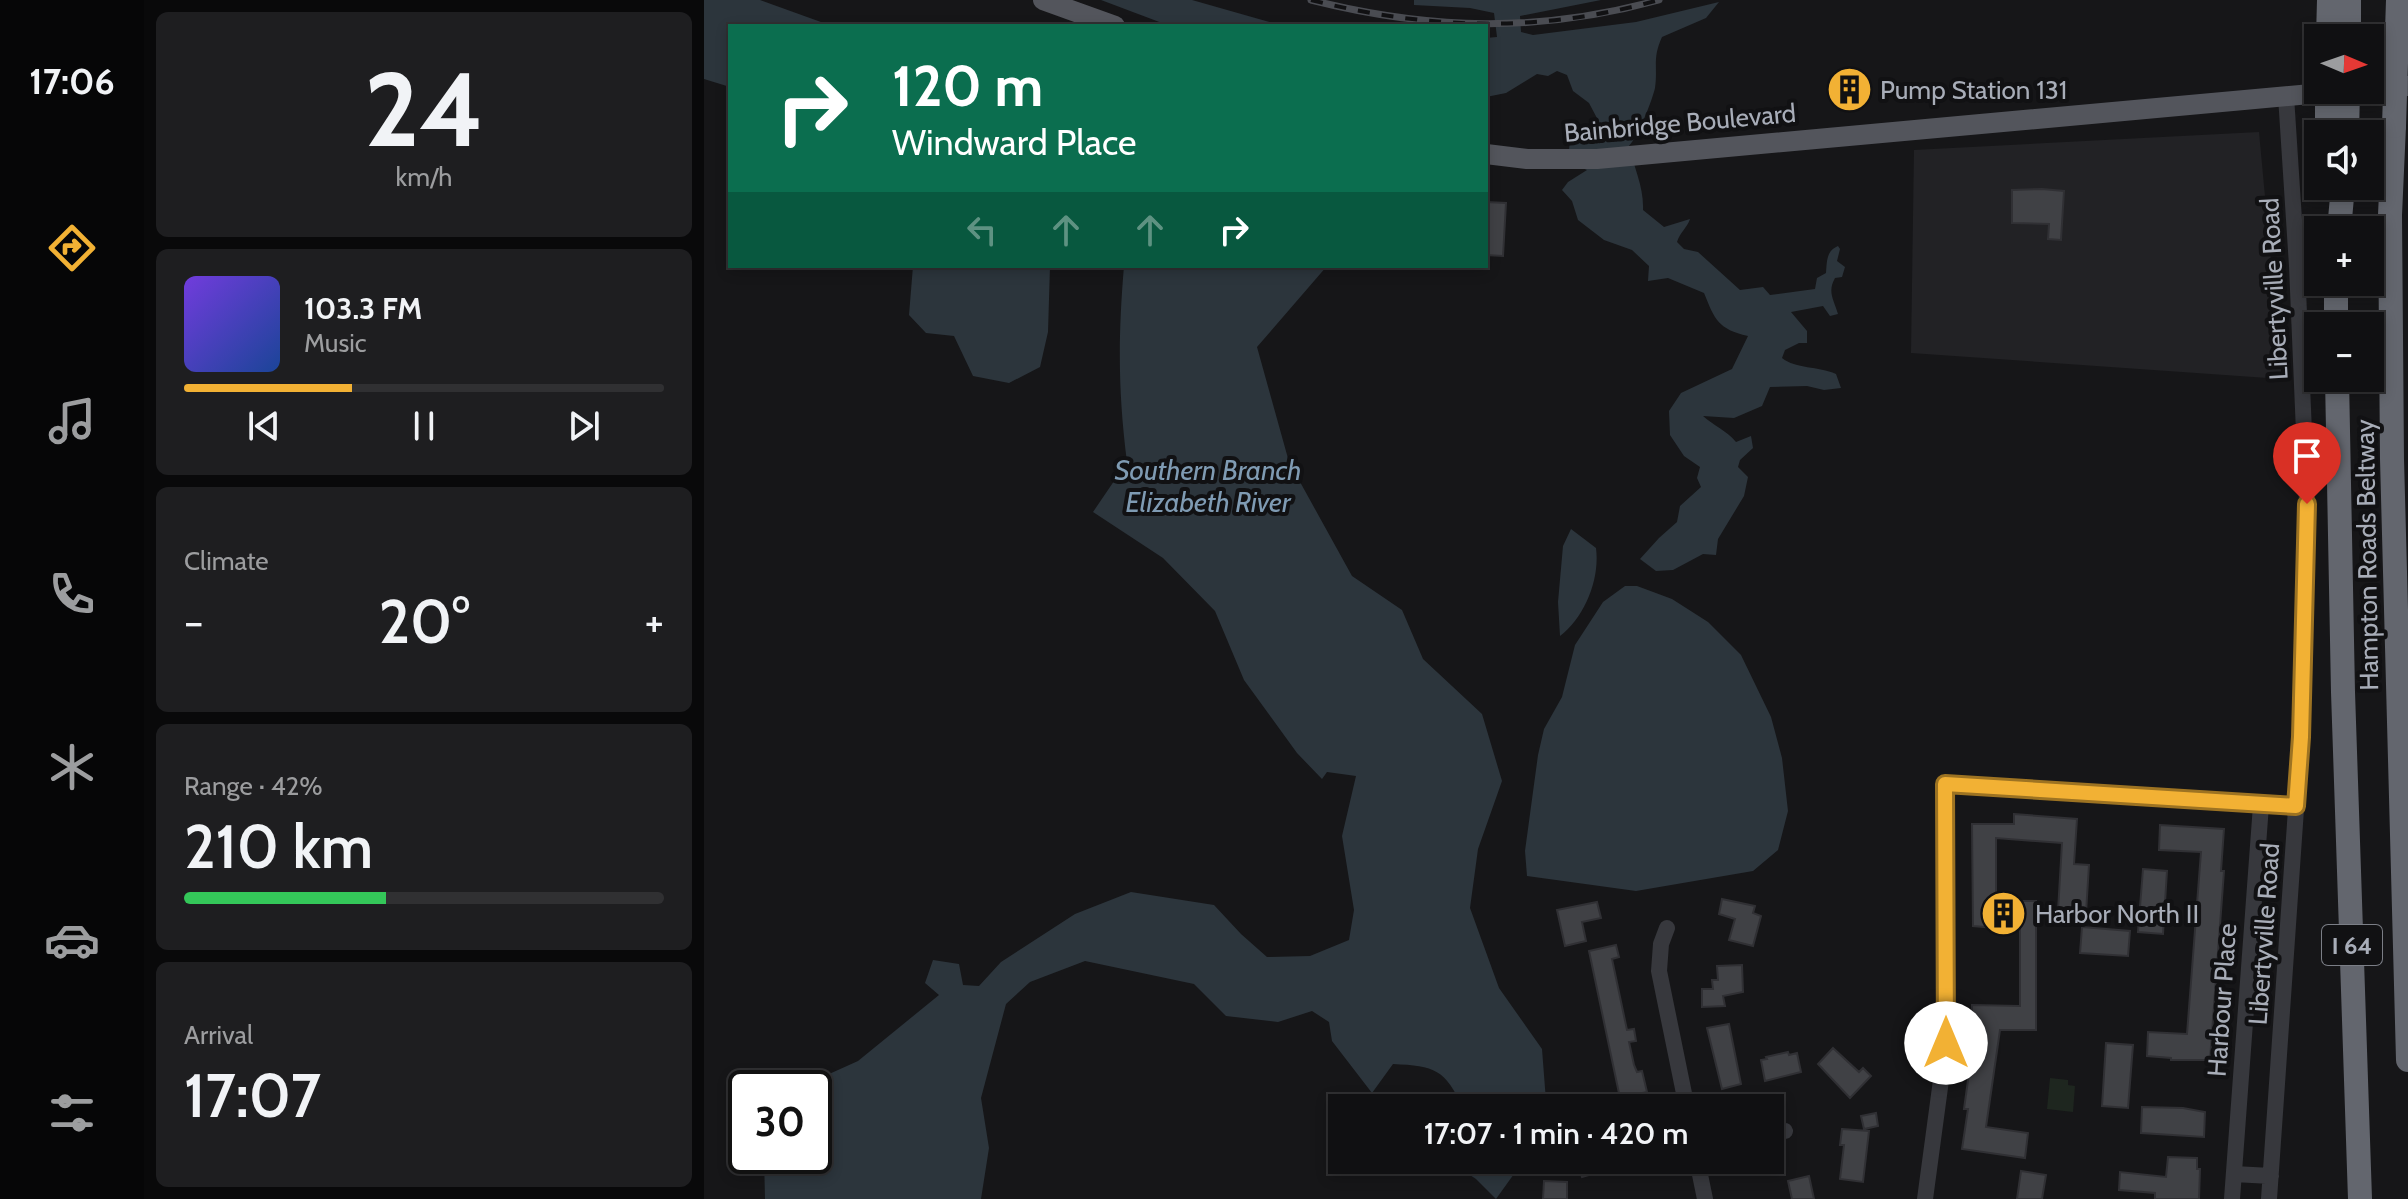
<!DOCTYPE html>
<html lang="en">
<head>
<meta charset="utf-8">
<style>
  :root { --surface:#101012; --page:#1e1e20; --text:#f1f3f6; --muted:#9c9d9f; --line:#303032; --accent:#f2b134 }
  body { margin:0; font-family:Cabin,sans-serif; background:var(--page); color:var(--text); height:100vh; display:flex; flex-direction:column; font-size:30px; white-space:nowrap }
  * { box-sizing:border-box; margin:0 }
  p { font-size:26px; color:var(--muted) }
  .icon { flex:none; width:44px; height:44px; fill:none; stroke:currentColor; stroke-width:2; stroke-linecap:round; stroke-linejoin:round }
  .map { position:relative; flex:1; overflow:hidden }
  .details { display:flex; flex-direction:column; gap:12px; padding:12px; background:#09090a; width:560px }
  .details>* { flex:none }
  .guide { position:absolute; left:24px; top:24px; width:760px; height:244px; border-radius:0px; box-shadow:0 4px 12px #0003,0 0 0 2px var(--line); background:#0b6e4f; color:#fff; overflow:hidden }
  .needle { width:52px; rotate:92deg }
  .tools { position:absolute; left:1600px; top:24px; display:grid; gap:16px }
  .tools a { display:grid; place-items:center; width:80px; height:80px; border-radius:0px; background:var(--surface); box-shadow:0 4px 12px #0003,0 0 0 2px var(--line); font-size:40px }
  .speed { position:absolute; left:24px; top:1070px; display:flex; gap:16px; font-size:40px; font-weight:700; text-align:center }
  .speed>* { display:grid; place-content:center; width:104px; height:104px; border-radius:50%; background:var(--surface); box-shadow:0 4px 12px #0003,0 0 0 2px var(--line); line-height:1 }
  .speed .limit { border:4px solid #111; border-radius:12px; background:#fff; color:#111 }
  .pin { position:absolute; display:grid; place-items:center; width:68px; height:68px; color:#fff; margin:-82px -34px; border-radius:50% 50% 50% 0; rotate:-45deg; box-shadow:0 0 8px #0007 }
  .pin .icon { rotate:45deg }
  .me { position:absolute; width:88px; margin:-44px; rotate:0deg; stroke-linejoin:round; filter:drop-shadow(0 0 6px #0008) }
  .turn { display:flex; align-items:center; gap:28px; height:168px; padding:0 32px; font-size:36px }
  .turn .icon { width:104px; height:104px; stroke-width:2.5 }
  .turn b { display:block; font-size:56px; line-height:68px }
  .lanes { display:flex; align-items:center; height:76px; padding:0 32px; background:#0003; justify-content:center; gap:40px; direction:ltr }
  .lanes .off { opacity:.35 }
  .big { font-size:60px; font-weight:600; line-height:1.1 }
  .details .widget { flex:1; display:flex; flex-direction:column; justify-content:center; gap:12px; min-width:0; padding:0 28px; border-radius:12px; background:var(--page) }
  .details .dial { align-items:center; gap:0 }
  .dial b { font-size:104px; line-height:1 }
  .song { display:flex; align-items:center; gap:24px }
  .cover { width:96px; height:96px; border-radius:12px; background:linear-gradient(135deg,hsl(260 70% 55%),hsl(220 70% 35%)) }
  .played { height:8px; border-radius:4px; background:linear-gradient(90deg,var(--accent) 35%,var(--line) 35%) }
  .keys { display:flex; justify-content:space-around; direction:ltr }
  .heat { display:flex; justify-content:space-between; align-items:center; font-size:44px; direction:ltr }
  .charge { height:12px; border-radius:6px; background:linear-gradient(90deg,#34c759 42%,var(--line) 0) }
  .trip { position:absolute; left:624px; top:1094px; width:456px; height:80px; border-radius:0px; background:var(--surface); box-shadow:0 4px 12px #0003,0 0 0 2px var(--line); font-weight:600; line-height:80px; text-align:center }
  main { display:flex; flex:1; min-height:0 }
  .tabs { display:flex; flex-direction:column; width:144px; justify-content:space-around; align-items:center; background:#060607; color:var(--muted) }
  .tabs .icon { width:56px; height:56px }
  .tabs .on { color:var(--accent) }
  .tabs b { font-size:36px; color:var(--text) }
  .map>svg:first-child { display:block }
</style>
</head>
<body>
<main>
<nav class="tabs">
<b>17:06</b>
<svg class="icon on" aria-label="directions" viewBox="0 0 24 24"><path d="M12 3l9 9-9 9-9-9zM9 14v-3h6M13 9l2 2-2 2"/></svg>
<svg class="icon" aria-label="music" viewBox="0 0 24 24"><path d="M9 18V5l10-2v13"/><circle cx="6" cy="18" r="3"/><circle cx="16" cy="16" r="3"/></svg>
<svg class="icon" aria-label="phone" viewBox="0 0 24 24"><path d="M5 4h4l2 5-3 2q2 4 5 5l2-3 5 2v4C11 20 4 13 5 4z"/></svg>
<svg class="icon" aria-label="climate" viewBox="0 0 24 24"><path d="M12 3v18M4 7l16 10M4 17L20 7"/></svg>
<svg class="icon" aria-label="car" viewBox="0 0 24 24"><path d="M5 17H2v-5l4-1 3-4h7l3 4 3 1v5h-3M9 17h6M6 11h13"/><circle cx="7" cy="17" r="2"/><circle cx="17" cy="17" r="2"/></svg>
<svg class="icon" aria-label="filters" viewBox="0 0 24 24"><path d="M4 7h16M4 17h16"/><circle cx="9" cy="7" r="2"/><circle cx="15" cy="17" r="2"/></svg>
</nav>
<section class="details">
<div class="widget dial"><b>24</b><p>km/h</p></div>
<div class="widget">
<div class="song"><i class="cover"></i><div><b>103.3 FM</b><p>Music</p></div></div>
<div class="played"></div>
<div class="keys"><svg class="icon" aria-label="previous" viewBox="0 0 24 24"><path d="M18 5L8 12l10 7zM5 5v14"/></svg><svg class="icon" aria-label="pause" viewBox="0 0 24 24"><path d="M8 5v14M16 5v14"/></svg><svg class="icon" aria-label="next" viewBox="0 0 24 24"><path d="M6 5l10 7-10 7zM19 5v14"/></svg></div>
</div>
<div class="widget"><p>Climate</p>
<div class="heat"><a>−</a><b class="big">20°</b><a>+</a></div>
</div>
<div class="widget"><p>Range · 42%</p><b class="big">210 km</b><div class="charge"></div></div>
<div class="widget"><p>Arrival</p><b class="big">17:07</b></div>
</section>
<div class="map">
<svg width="1704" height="1199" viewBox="0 0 1704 1199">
  <rect width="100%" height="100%" fill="#161618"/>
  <!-- built -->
  <path fill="#222225" d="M1555,132L1578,379L1207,353L1210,150Z"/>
  <!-- green -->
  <path fill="#1e261f" d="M1346,1078L1364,1080V1085L1371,1086L1369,1112L1343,1109Z"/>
  <!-- water -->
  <path fill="#2c353c" d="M0,0H56L128,26H26V87L0,79Z
    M397,0H488L579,26H466Z
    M710,0H897L816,16L817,32L829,35L932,22L1015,2L1002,18L958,37C948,59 954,67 951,88C948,101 934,136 925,146C930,168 940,187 939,210L960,227L986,219C983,228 976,232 973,242L980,249L994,252L1036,290L1059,287L1066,295L1111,289L1113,278L1122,273C1123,262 1122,251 1134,246L1136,249L1133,261L1141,267L1138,277L1131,278C1123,292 1130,300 1134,314L1126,316L1119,306L1087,312L1103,331V343H1095L1081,350L1078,358C1092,369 1114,366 1132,374L1137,388L1120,390L1103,386L1066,387L1058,406L1030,418L999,416C1010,426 1022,430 1032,442L1047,436L1049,448L1036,460L1034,467L1044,477L1040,496L1014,539L1012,555L999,554L969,570L952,571L936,559L955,538L973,522L976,506L997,487L993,478L996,467L980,456L966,435L965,411L977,393L1028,369L1044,336C1014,329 1011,320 1000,293L964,278L944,281L945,266L928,250L900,240L874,220L868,201L858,190L864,182L883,170L864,162L866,139L895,122L885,103L869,91L863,75L853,71L844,76L833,74L802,93L782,97V38L793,37L790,13L766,8L710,5Z
    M209,266H346L344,332L336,367L305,383L269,376L250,336L222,333L205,315Z
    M420,266H623L553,347L585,462L648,576L698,610L719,659L778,714L798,781L774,849L766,908L795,988L838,1049L842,1101L840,1108H759C741,1069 731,1066 689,1064L668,1093L628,1041L625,1022L608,1011L574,1022L522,1016L490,984L381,961L326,982L302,1004L277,1098L285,1148L277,1199H61L60,1156H110V1088H94L154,1061L235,995L221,983L229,960L255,964L259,985L275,986L297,962L371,914L427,892L510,905L537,934L563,957L606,956L645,940L650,910L638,836L652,776L623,772L618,779L593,753L540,680L511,611L459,558L389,512L423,462C414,392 414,337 420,266Z
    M867,529L892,548C896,579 881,617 856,636L854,602L859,546Z
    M921,586H933L968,599L1004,622L1037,655L1067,717L1078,758L1084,811L1074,850L1049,871L932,891L823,876L821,851L834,755L840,729L858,697L871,645L899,602Z
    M758,1160H820L792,1199L772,1179L754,1167Z"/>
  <!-- building -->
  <path fill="#404145" stroke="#303034" stroke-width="2" d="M1338,189L1360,191L1357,240L1344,239L1345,224L1308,223V190Z
    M782,202L802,203L799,256L782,255Z
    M1310,814L1373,819L1370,864L1385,865L1382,913L1354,911L1358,843L1292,838V901H1332V1030H1296L1282,1127L1324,1133L1321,1158L1258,1149L1264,1109H1260L1271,1030H1268V1005L1316,1006V930L1269,926L1268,824H1310Z
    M1456,825L1520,829L1517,871H1520L1506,1060H1467V1058L1443,1056L1444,1032L1483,1034L1497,852L1455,850Z
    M1439,869L1463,871L1459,934L1434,932Z
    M1018,899L1051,906L1049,913L1057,916L1049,946L1025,940L1031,919L1015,914Z
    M893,902L897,918L878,922L882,941L861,946L853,910Z
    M1378,927L1426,931L1424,956L1376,953Z
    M912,945L915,957L908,959L923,1030L930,1029L932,1041L925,1042L930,1065L933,1072L938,1071L943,1092L916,1098L885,951Z
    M1038,965L1039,992L1019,996L1021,1006L998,1007V989H1009L1008,980H1014L1013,966Z
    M1025,1024L1037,1084L1018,1089L1003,1028Z
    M1402,1043L1429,1045L1424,1108L1398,1106Z
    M1129,1048L1155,1072L1159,1068L1167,1076L1146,1098L1114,1064Z
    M1084,1052L1085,1055L1093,1053L1097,1072L1061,1081L1057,1060L1063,1059L1062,1057Z
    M1438,1107L1479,1108L1501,1112L1500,1137L1437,1133Z
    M1172,1113L1174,1126L1160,1129L1157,1116Z
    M1138,1129L1165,1131L1159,1182L1136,1179L1140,1145H1136Z
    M1464,1157L1493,1158V1169H1496L1495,1199H1451V1193L1415,1190L1416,1172L1462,1177Z
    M872,1160H929V1162L878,1177Z
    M1317,1171L1342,1175L1338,1199H1313Z
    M1105,1176L1110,1199H1088L1084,1181Z
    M840,1181L863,1182V1199H839Z"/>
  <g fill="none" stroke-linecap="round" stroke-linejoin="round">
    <!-- minor -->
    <path stroke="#37383d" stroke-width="16" d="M963,928L957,944L955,971L983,1108
      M1066,1134L1081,1131
      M993,1160L1001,1199
      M1530,1174L1567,1176
      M1221,1199L1242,1043L1241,784L1592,806
      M1528,1199L1557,805
      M1565,1199L1597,737L1603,504L1593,266L1582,96"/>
    <!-- major -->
    <path stroke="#53555c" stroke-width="20" d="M339,0L411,26
      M1666,89L1704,86
      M782,154L823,159H893L1639,91"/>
    <!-- highway -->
    <path stroke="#63666e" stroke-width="24" d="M1624,38L1625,0
      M1645,38V0
      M1690,126L1686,215L1688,459L1704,1060
      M1635,230L1639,186
      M1632,282V326
      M1633,378L1639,692L1656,1199"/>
    <defs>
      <path id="rail" d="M607,0C726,30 836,33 955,0"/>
    </defs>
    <!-- rail casing -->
    <use href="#rail" stroke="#4a4c52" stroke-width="7"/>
    <!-- rail -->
    <use href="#rail" stroke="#111113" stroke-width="4" stroke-dasharray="12" stroke-linecap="butt"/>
    <!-- highway-bridge -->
    <path stroke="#63666e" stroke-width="24" d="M1623,90V134
      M1690,126L1694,0
      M1643,134L1644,90"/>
  </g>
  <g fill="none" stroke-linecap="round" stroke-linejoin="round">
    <defs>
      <path id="route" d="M1242,1043L1241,784L1592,806L1597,737L1603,504"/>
    </defs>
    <!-- route casing -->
    <use href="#route" stroke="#9d7322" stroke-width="20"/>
    <!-- route -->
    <use href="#route" stroke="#f2b134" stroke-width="14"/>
  </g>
  <!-- icons -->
  <defs>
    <symbol id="building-disc" viewBox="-11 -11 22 22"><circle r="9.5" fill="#f2b134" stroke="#111113"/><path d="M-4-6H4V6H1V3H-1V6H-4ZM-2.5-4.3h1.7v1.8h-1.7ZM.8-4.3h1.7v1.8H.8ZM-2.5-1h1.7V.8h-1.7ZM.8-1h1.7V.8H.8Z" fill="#111"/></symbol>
  </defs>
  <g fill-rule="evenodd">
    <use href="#building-disc" x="1120" y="64" width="51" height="51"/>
    <use href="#building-disc" x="1274" y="888" width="51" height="51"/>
  </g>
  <g text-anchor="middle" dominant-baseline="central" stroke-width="8" stroke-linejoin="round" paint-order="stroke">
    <!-- shield labels -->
    <rect fill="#111113" stroke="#7b7e86" stroke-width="2" x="1618" y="925" width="60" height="40" rx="6"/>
    <g font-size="24" font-weight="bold" fill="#a8adb8">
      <text x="1648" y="945">I 64</text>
    </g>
    <!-- poi labels -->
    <g font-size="26" fill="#a8adb8" stroke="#111113" text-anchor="start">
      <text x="1176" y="90">Pump Station 131</text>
      <text x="1331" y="914">Harbor North II</text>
    </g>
    <!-- street labels -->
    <g font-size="26" fill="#a8adb8" stroke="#111113">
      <text transform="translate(976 123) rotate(-5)">Bainbridge Boulevard</text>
      <text transform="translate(1570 289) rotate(-93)">Libertyville Road</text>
      <text transform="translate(1663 555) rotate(-91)">Hampton Roads Beltway</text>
      <text transform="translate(1560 934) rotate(-86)">Libertyville Road</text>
      <text transform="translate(1518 1000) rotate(-86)">Harbour Place</text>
    </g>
    <!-- water labels -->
    <g font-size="28" font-style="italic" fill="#7f9bb3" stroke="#111113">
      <text x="504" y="470">Southern Branch<tspan x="504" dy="32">Elizabeth River</tspan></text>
    </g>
  </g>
</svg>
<div class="tools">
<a><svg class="needle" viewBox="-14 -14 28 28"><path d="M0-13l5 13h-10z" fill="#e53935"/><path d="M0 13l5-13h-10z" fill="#9c9d9f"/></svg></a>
<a><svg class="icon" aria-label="sound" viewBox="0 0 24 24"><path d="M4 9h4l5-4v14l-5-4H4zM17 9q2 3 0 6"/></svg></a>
<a>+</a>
<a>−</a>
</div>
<div class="speed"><div class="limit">30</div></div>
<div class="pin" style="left:1603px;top:504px;background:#d93025"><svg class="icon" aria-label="arrive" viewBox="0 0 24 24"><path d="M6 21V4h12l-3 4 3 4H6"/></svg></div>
<svg class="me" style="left:1242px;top:1043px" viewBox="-20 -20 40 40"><circle r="19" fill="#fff"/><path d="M0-13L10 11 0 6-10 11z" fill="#f2b134"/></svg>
<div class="trip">17:07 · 1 min · 420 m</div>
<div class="guide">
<div class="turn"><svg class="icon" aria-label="right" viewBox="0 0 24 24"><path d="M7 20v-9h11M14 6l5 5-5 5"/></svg><div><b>120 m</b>Windward Place</div></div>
<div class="lanes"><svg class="icon off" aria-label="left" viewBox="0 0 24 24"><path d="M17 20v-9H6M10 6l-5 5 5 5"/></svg><svg class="icon off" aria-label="ahead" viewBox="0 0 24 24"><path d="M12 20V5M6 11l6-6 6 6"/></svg><svg class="icon off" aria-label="ahead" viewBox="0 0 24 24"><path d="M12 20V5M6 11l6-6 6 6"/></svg><svg class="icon" aria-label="right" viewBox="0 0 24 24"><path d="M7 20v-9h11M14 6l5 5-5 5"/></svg></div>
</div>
</div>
</main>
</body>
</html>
